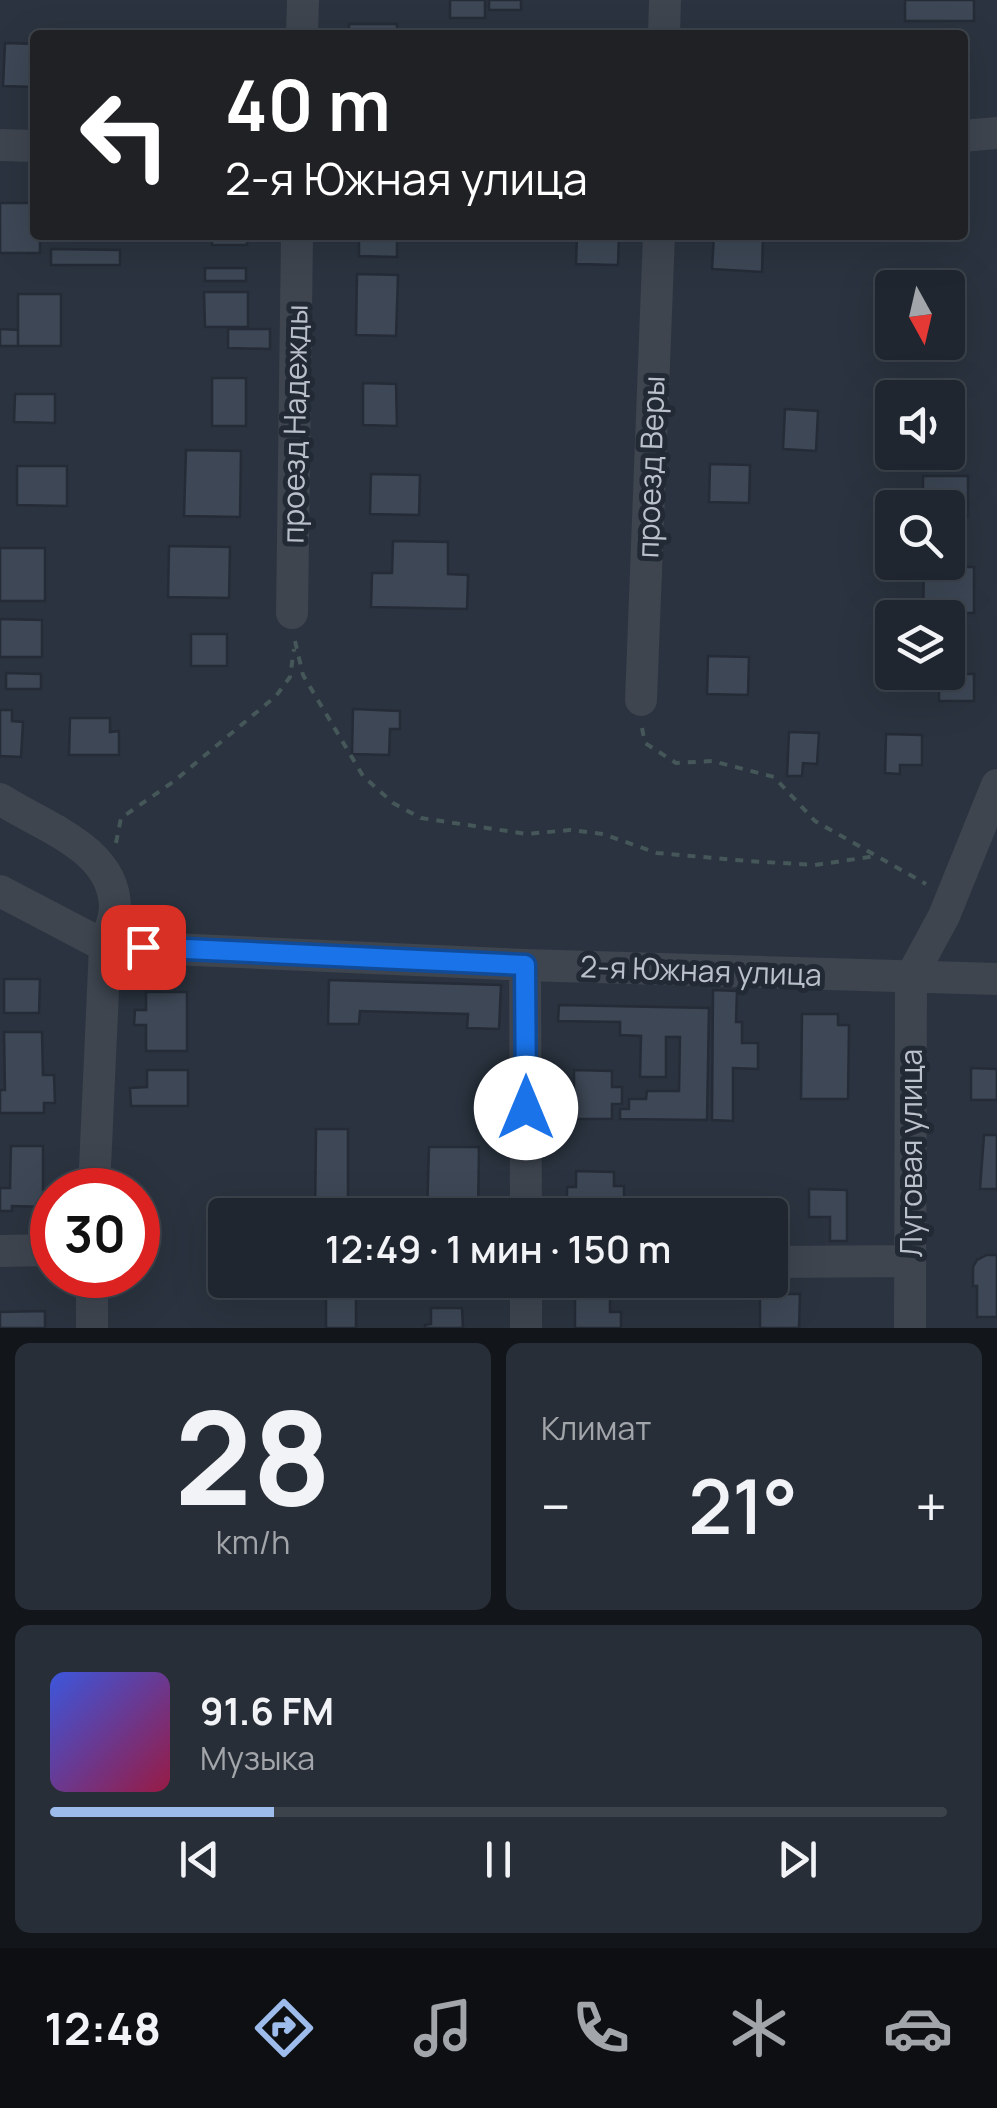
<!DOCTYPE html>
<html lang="ru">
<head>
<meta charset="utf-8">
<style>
  :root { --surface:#20262f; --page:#282e37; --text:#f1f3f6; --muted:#a2a5aa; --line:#3d434b; --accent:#9dbcec }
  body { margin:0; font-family:Manrope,sans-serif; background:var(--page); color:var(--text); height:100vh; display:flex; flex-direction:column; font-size:38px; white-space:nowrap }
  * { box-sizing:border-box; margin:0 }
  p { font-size:32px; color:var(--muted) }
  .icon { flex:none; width:55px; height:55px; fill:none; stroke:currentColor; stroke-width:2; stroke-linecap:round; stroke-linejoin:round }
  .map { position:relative; height:1328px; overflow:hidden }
  .side { display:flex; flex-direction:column; gap:15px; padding:15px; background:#12151a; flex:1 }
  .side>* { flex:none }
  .hud { position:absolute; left:30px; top:30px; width:938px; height:210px; border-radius:10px; box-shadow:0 10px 40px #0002,0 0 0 2px var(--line); background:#202124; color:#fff; overflow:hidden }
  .needle { width:65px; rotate:172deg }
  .tools { position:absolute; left:875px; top:270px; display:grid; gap:20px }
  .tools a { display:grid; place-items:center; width:90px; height:90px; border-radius:10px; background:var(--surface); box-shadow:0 10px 40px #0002,0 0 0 2px var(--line); font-size:50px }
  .speed { position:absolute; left:30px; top:1168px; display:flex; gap:20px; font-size:50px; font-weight:700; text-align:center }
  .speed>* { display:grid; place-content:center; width:130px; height:130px; border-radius:50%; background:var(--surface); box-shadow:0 10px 40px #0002,0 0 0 2px var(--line); line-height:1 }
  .speed .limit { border:15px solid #d22; background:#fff; color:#111 }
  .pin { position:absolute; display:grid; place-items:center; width:85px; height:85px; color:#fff; margin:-42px; border-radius:20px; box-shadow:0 5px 15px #0006 }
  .me { position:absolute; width:110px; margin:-55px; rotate:0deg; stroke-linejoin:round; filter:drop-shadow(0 0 8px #0008) }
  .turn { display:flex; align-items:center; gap:35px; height:210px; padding:0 30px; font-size:45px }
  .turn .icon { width:130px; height:130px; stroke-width:2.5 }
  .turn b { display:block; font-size:70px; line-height:85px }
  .big { font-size:75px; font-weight:600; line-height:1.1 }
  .side .tile { flex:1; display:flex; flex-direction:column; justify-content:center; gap:15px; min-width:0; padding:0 35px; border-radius:15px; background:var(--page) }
  .side .dial { align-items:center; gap:0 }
  .dial b { font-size:130px; line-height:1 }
  .song { display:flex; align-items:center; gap:30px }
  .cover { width:120px; height:120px; border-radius:15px; background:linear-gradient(135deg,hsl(230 70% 55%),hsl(340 70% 35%)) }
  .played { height:10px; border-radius:5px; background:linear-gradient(90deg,var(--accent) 25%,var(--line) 25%) }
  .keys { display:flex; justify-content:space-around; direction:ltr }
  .heat { display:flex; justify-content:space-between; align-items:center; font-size:55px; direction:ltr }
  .side .tiles { flex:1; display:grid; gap:15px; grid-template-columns:1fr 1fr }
  .tile:last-child { grid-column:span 2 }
  .trip { position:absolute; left:208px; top:1198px; width:580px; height:100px; border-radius:10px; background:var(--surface); box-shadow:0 10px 40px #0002,0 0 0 2px var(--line); font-weight:600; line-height:100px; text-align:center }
  .dock { display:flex; height:160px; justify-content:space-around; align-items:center; background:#0d0f13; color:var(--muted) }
  .dock .icon { width:70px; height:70px }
  .dock .on { color:var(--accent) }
  .dock b { font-size:45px; color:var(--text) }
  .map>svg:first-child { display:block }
</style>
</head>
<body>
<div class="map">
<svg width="997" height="1328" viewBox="0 0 997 1328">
  <rect width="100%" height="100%" fill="#2a333f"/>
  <!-- building -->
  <path fill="#3d4755" stroke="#252c37" stroke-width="2.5" d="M450,0H485V18H450Z
    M489,0H521V10H489Z
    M905,0H974V21H905Z
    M349,24H397V35H349Z
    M5,43L35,44V87L3,86Z
    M0,203H35V235H40V253H0Z
    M212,235H247V245H212Z
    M359,235H397V257L359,256Z
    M577,235H619L618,265L576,264Z
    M714,235H763L762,272L712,269Z
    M51,249L120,250V265H51Z
    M205,268H246V281H205Z
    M357,274L398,275L396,336L356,335Z
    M204,292H248V327H205Z
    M18,294H61V346H18Z
    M0,329L18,330V346H0Z
    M228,329H270V349L228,348Z
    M212,378H246V426H212Z
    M363,383L396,384L397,426L363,425Z
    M15,394H55V423L14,422Z
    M785,409L818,411L816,451L783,449Z
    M186,450L241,451L240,517L184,516Z
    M710,464L750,465L749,503L709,502Z
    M17,466H67V506L17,505Z
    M371,474L420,475L419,515L370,514Z
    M923,476H968V517H948V508H923Z
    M393,541L448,542V574L468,575L467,609L371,607L372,573H392Z
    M169,546L230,547L229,598L168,597Z
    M0,548H45V601H0Z
    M924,567H974V613H923Z
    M0,619L42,620V657H0Z
    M191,634H227V666H191Z
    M708,656L749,657L748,695L707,694Z
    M6,673L41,674V689H6Z
    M939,674H974V701H939Z
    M353,709L400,711V729H390L389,755L352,754Z
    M0,710H12V721L23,722L21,757L0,756Z
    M70,718H110V732L119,731V755H69Z
    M789,732L819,733L817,764L803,763L802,776H787Z
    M886,734L922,735V765H900V774L885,773Z
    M4,979H40L39,1013H4Z
    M329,980L501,985L499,1029L467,1028L468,1014L360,1011L359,1024H328Z
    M713,990L737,991L736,1022H742V1043H758V1069L733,1068V1121L712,1120Z
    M146,992H187V1051H146V1025H134L135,1010H146Z
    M559,1005L709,1008L707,1120L620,1119V1109H629V1099H646L647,1091H679L680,1037H666V1077H640L641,1036L620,1035V1022L558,1021Z
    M802,1014H838V1025H849L848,1099H801Z
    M4,1032H42L43,1075H54L55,1103H44V1113H0V1090H5Z
    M971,1068L997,1069V1100H971Z
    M147,1070H188V1106H131L130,1088L147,1087Z
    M574,1070L612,1071V1087H622V1104H612V1119H575V1102H564V1088H574Z
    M316,1129H348V1215H315Z
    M984,1135H997V1189H980Z
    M11,1146H43V1190H52V1207L12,1206V1211H0V1188H10Z
    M429,1147H479L478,1215H427Z
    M576,1171L614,1172V1186H624V1205H613V1215H575V1203H567V1187H576Z
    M809,1189L847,1190V1241H830V1217H809Z
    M709,1202H736V1215H709Z
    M987,1255H997V1317H977V1286H973V1267L977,1260Z
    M326,1281H356V1328H326Z
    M760,1294H800L799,1328H760Z
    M575,1297H610V1312H621V1328H575Z
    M431,1308H462L463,1328H425V1325L431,1324Z
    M45,1311V1328H0V1312Z"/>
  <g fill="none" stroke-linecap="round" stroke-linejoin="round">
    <!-- path -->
    <path stroke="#455758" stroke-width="4" stroke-dasharray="8 8" stroke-linecap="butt" d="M295,641L303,675L363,776L393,803L421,818L527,834L570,830L603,834L657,853L748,861L815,865L876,856
      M642,728L645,743L676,763L712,761L774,777L815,821L926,884
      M116,843L121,818L173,782L276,696L290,677L294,649"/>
    <!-- minor -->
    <path stroke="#3e454f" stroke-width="32" d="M302,35L303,0
      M664,35L665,0
      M962,136L997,133
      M0,145L35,146
      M292,613L297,235
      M641,700L659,235
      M0,799C43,827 114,848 115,907C115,919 108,934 105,946L94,1190
      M0,891L105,946L525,965L997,979
      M525,965L526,1215
      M0,1251L52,1250
      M770,1262L909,1261
      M92,1275V1328
      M526,1280V1328
      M910,1328L911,977L944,916L997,785"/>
  </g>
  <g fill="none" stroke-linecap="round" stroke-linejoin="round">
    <defs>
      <path id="route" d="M143,947L525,965L526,1108"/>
    </defs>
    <!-- route casing -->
    <use href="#route" stroke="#114b97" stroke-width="25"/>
    <!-- route -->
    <use href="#route" stroke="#1a73e8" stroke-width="18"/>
  </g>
  <g text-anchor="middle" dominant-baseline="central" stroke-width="10" stroke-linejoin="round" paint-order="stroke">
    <!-- street labels -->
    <g font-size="30" fill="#bbc1ca" stroke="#222a35">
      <text transform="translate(294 424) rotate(-89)">проезд Надежды</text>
      <text transform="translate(650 467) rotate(-88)">проезд Веры</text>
      <text transform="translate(701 970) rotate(2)">2-я Южная улица</text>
      <text transform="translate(910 1153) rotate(-90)">Луговая улица</text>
    </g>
  </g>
</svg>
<div class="tools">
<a><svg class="needle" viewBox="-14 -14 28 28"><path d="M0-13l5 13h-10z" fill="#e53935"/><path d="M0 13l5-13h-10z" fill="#a2a5aa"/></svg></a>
<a><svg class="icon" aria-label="sound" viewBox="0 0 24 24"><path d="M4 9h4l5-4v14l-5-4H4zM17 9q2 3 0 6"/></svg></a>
<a><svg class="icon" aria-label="search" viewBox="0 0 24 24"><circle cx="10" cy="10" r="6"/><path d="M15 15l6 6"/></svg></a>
<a><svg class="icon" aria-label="layers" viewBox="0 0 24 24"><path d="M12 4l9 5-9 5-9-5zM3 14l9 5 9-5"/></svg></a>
</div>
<div class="speed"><div class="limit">30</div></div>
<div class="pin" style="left:143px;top:947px;background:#d93025"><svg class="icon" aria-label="arrive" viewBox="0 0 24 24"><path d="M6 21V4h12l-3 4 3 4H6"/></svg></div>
<svg class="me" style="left:526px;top:1108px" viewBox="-20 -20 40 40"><circle r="19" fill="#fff"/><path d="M0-13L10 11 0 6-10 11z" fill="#1a73e8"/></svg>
<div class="trip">12:49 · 1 мин · 150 m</div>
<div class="hud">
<div class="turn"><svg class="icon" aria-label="left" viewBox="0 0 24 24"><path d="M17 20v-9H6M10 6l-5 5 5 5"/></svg><div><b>40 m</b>2-я Южная улица</div></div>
</div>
</div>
<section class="side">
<div class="tiles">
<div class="tile dial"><b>28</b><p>km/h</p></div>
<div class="tile"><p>Климат</p>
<div class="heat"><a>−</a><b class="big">21°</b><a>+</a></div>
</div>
<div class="tile">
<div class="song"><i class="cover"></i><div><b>91.6 FM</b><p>Музыка</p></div></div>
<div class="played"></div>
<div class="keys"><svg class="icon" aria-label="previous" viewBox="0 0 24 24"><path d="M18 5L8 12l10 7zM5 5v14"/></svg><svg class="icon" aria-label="pause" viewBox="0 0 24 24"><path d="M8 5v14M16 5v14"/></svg><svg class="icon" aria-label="next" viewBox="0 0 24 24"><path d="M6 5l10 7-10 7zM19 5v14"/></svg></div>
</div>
</div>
</section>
<nav class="dock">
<b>12:48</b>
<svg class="icon on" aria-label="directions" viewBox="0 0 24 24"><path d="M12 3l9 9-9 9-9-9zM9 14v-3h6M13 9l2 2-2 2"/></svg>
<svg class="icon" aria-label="music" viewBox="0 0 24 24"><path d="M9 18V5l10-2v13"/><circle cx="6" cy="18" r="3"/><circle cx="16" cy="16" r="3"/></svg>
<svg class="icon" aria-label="phone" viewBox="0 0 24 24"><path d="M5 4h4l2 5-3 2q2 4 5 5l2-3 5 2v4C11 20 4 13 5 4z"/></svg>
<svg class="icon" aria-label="climate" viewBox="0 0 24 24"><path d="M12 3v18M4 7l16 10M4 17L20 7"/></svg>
<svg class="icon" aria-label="car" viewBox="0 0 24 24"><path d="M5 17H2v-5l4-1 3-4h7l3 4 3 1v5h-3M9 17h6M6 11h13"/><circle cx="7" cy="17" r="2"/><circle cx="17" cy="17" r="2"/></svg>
</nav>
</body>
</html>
